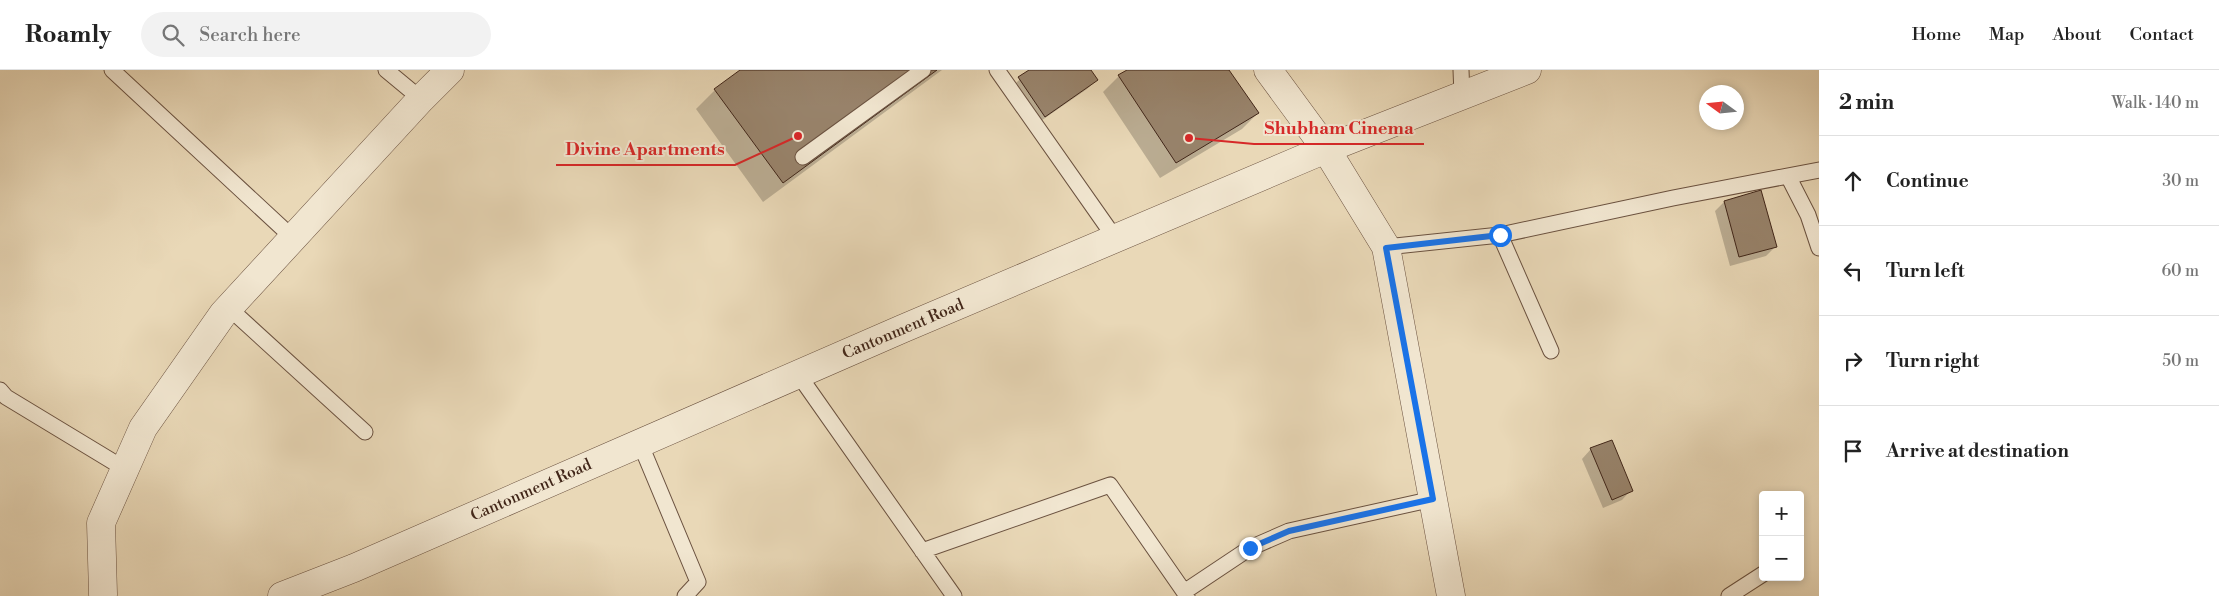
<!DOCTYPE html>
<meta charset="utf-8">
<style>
:root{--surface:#fff;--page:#f2f2f2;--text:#222;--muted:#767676;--line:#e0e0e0}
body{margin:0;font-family:"Libre Bodoni",serif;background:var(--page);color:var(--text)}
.controls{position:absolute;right:15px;bottom:15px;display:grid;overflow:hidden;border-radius:5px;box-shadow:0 2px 8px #0003}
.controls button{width:45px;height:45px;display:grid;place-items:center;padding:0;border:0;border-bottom:1px solid var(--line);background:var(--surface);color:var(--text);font:25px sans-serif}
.compass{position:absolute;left:1699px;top:15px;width:45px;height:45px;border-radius:50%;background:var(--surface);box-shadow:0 2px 8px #0003;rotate:285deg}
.stop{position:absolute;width:15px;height:15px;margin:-11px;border:4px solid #1a73e8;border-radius:50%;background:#fff}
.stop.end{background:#1a73e8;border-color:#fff;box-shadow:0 1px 5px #0008}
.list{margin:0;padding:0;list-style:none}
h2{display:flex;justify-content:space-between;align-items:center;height:65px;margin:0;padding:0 20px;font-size:21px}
h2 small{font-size:16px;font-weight:400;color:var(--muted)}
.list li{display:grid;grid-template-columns:32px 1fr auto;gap:15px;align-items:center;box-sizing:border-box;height:90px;padding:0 20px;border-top:1px solid var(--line)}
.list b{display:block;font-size:19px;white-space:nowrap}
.list em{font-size:16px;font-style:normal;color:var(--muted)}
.icon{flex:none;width:28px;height:28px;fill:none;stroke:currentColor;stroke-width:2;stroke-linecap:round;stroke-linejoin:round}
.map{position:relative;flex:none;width:1819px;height:526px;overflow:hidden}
header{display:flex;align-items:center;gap:30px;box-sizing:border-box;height:70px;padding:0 25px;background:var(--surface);border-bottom:1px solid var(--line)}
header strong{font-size:24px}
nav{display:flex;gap:28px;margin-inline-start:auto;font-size:18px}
.search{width:350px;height:45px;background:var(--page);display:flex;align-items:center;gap:12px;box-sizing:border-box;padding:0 18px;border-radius:28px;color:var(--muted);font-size:19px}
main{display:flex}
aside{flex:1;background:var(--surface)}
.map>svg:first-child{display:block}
</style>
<header>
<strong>Roamly</strong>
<div class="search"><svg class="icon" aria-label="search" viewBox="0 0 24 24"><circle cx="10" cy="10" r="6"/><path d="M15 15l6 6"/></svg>Search here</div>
<nav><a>Home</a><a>Map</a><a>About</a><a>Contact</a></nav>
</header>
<main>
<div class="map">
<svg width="1819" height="526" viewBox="0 0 1819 526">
<rect width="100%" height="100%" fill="#e9d8b7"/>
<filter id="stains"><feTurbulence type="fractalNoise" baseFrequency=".004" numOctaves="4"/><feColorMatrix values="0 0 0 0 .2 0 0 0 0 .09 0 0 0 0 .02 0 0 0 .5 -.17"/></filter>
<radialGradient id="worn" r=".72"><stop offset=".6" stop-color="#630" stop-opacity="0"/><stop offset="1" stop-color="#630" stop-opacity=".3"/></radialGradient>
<path fill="#0003" d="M742 0H942L763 132 696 39 715 20Z
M1031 0H1090L1097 10 1087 19 1035 55 1010 18Z
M1130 0H1228L1258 43 1242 59 1160 108 1103 22 1119 6Z
M1724 132 1775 177 1766 186 1730 196 1715 141Z
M1591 379 1631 420 1622 430 1603 438 1582 389Z"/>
<path fill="#98836b" stroke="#412619" d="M740 0H937L783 113 714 19Z
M1029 0H1091L1098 10 1045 47 1018 7Z
M1127 0H1229L1259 43 1176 93 1118 5Z
M1761 120 1777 177 1739 187 1724 131Z
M1612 370 1633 421 1612 430 1590 378Z"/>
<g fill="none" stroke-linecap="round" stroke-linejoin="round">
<g stroke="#6b5240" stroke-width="17">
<path id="service" d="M112 0 293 168
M386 0 421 29
M997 0 1115 168
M1461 0 1462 25
M803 87 923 0
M1788 106 1808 145 1819 178
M1500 165 1551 281
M1386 177 1500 165 1673 128 1819 100
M229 238 365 362
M798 304 954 526
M0 320 6 327 125 399
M640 373 698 512 685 526
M922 481 1110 415 1187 526
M1184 522 1250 478 1289 461 1433 429
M1729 526 1763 504"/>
</g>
<g stroke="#6b5240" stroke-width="29">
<path id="minor" d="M1268 0 1326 79 1386 177 1451 526"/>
</g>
<g stroke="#6b5240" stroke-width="29">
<path id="tertiary" d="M103 524 101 453 143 358 223 244 421 29 450 0
M282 526 354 498 902 259 1326 79 1527 0"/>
</g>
<use href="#service" stroke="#f1e6d0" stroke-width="15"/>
<use href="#minor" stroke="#f1e6d0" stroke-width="28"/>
<use href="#tertiary" stroke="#f1e6d0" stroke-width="28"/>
</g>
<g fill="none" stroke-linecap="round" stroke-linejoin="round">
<path stroke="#1a73e8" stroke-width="6" d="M1250 478 1289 461 1433 429 1386 178 1500 165"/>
</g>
<g text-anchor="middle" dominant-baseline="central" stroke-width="4" stroke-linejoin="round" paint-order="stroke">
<g font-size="16" fill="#412619" stroke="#f1e6d0">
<text transform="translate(903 259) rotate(-23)">Cantonment Road</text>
<text transform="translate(531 420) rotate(-24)">Cantonment Road</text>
</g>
</g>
<path fill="none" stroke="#d62828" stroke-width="2" d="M1189 68L1254 74H1424M798 66L735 95H556"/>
<g fill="#d62828" stroke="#f1e6d0" stroke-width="2">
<circle cx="1189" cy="68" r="5"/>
<circle cx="798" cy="66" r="5"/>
</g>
<g font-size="18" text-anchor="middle" font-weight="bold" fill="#d62828" stroke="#f1e6d0" stroke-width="4" stroke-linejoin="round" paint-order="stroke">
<text x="1339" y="64">Shubham Cinema</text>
<text x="645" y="85">Divine Apartments</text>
</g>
<rect width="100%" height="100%" filter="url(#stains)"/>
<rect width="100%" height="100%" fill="url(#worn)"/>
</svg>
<div class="controls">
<button>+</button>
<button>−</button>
</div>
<svg class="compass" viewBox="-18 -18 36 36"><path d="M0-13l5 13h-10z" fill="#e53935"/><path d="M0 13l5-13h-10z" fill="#767676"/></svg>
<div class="stop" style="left:1500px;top:165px"></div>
<div class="stop end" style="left:1250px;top:478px"></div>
</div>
<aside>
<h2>2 min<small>Walk · 140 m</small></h2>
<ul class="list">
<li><svg class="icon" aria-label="ahead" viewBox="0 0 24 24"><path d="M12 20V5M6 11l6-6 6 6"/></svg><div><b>Continue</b></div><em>30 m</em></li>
<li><svg class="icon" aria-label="left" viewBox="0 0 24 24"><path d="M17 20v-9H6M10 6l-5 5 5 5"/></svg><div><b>Turn left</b></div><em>60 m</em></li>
<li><svg class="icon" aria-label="right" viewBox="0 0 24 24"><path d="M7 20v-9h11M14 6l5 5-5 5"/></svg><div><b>Turn right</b></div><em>50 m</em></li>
<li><svg class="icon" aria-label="arrive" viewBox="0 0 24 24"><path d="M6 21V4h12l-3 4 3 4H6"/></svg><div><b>Arrive at destination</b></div></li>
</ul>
</aside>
</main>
